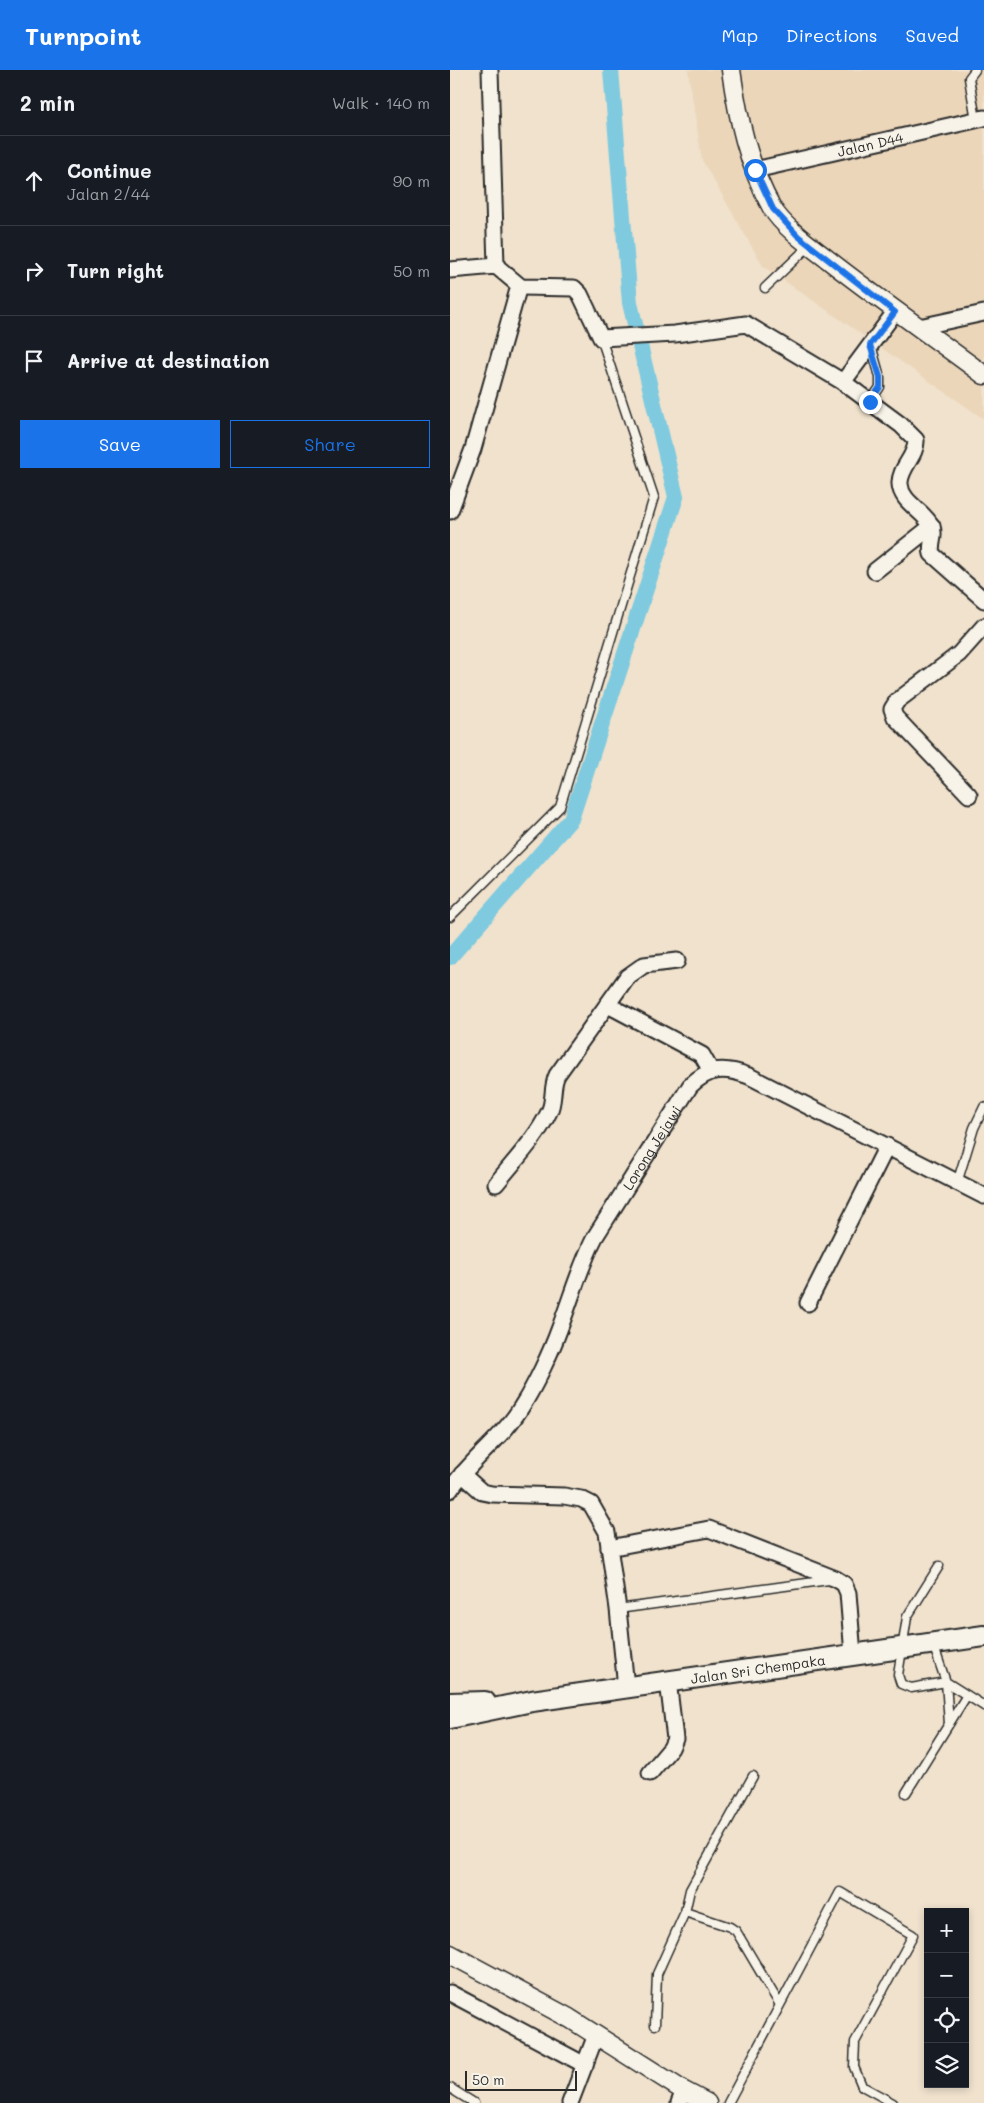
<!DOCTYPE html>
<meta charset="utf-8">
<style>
:root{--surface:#171b24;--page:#20242c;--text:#f1f3f6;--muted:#9ea1a6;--line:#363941;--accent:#1a73e8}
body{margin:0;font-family:Mali,sans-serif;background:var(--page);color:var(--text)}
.controls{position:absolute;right:15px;bottom:15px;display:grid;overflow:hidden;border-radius:0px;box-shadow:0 2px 8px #0003}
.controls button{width:45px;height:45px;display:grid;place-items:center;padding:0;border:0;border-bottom:1px solid var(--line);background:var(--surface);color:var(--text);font:25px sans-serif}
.scale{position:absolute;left:15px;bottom:12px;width:112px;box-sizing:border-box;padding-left:5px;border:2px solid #2b2b2b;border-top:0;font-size:14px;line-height:18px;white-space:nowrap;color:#2b2b2b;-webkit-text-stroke:4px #f7f3e8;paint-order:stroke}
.stop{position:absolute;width:15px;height:15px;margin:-11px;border:4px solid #1a73e8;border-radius:50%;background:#fff}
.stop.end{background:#1a73e8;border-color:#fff;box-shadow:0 1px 5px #0008}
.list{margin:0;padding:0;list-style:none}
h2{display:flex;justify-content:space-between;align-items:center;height:65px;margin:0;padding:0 20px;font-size:21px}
h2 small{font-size:16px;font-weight:400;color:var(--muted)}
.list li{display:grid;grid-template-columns:32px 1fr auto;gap:15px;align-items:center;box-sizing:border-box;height:90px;padding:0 20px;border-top:1px solid var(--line)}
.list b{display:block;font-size:19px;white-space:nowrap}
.list p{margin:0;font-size:16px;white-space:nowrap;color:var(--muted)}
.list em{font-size:16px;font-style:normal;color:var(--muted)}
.actions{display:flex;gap:10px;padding:15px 20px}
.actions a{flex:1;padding:11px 0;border:1px solid var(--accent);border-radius:0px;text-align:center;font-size:18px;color:var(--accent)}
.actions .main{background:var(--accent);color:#fff}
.icon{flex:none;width:28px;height:28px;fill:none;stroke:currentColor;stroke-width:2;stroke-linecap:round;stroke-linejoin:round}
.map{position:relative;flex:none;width:534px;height:2033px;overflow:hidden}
header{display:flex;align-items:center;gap:30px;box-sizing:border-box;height:70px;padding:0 25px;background:var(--accent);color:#fff}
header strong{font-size:24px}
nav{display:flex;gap:28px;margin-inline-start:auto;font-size:18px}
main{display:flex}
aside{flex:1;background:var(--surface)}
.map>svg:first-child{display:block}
</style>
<header>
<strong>Turnpoint</strong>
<nav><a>Map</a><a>Directions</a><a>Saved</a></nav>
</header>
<main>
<aside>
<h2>2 min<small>Walk · 140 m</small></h2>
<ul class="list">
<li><svg class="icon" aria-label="ahead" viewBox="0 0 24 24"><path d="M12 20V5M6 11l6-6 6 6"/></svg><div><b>Continue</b><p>Jalan 2/44</p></div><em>90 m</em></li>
<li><svg class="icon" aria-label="right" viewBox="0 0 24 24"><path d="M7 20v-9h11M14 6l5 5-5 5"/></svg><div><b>Turn right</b></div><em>50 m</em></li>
<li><svg class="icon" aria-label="arrive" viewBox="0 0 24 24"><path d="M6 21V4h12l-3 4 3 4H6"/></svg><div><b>Arrive at destination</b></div></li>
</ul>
<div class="actions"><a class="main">Save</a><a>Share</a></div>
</aside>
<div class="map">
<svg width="534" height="2033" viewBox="0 0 534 2033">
<rect width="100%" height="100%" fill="#f0e2cd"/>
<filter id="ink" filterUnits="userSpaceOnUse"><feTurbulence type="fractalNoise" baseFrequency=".02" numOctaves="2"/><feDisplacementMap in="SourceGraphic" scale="10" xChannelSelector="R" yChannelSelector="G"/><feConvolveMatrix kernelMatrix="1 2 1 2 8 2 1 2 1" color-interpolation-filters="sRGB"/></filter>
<g filter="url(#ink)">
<path fill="#ebd6ba" d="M238 0H534V349L313 196 252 90Z"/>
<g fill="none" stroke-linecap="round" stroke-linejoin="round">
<path stroke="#7fcadf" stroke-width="16" d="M0 887 121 749 226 427 180 233 161 0"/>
<g stroke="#2b2b2b" stroke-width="11">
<path id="service" d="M525 0 519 8 526 50
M315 218 359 176
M420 332 430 317V307L421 275
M0 847 110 737 204 427 151 268
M507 1113 524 1058 534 1037
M489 1496 457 1547 448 1605 451 1614 461 1618 496 1612 499 1654
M168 1539 379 1510
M483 1574 496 1612 534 1636
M456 1723 517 1625
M235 1842 280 1857 286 1861 330 1935
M205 1955 207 1904 235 1842 240 1820 303 1706
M0 2018 24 2033
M278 2033 390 1822 463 1865 405 1972 404 1997 412 2016 443 2033"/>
</g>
<g stroke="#2b2b2b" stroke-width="19">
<g id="minor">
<path d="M40 0 46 196"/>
<path id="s1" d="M305 100 534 48"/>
<path d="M0 200 46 196 71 217 124 218 130 224 151 268 225 264 296 254 393 312 451 355 466 370C467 386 449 398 450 414 451 433 475 441 482 457 486 466 479 475 482 484L534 530"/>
<path d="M469 257 534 243"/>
<path d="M393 312 445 242"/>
<path d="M0 441 23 379 69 216"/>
<path d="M425 501 482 456"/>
<path d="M519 725 445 647 442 639 447 631 509 584 534 556"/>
<path d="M158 935 252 985 261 1001"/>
<path d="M46 1114C64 1091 86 1069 99 1042 105 1031 101 1017 107 1005L177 907 194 895 227 891"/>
<path d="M358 1233 437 1076"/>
<path d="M12 1404 32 1422 42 1424 114 1426 131 1429 141 1434 157 1462 168 1539 176 1617"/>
<path id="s2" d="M0 1420C21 1389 53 1368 72 1336 85 1316 101 1282 109 1260 121 1229 130 1196 145 1167L240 1016C259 997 275 997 299 1006L534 1126"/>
<path d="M159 1478 259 1459 386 1509 394 1514 398 1523 403 1585"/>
<path d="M200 1703 221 1678 225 1669 218 1611"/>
<path d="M0 1923 135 1995"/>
<path d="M120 2033 146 1965"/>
<path d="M229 2033 234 2021"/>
</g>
</g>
<g stroke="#2b2b2b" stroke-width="21">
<path id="tertiary" d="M281 0C288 48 298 95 322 138 333 157 363 178 381 192 431 231 483 267 534 305
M0 1884 119 1948 234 2021 257 2033"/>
</g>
<g stroke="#2b2b2b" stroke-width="24">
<g id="secondary">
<path d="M0 1633 35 1632"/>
<path id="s3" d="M0 1648 82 1631 534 1566"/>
</g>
</g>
<use href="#service" stroke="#f7f3e8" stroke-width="8"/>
<use href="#minor" stroke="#f7f3e8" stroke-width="15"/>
<use href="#tertiary" stroke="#f7f3e8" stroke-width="18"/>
<use href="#secondary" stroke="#f7f3e8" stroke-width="20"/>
</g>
</g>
<g fill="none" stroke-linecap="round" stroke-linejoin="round" filter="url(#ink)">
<path stroke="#1a73e8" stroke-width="6" d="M305 100 323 139 348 166 445 242 420 275 430 307V317L420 332"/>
</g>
<g text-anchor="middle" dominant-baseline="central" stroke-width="4" stroke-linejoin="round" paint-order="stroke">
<g font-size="14" fill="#2b2b2b" stroke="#f7f3e8">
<text stroke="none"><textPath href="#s1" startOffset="118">Jalan D44</textPath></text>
<text stroke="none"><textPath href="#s2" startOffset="401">Lorong Jejawi</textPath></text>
<text stroke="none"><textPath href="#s3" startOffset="312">Jalan Sri Chempaka</textPath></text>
</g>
</g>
</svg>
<div class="controls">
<button>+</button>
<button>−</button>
<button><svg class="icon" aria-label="locate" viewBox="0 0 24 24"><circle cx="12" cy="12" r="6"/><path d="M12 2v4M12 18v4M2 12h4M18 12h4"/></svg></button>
<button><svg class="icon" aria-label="layers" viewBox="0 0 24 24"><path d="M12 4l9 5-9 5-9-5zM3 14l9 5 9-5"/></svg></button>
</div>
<div class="scale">50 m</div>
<div class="stop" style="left:305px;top:100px"></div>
<div class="stop end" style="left:420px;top:332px"></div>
</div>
</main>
